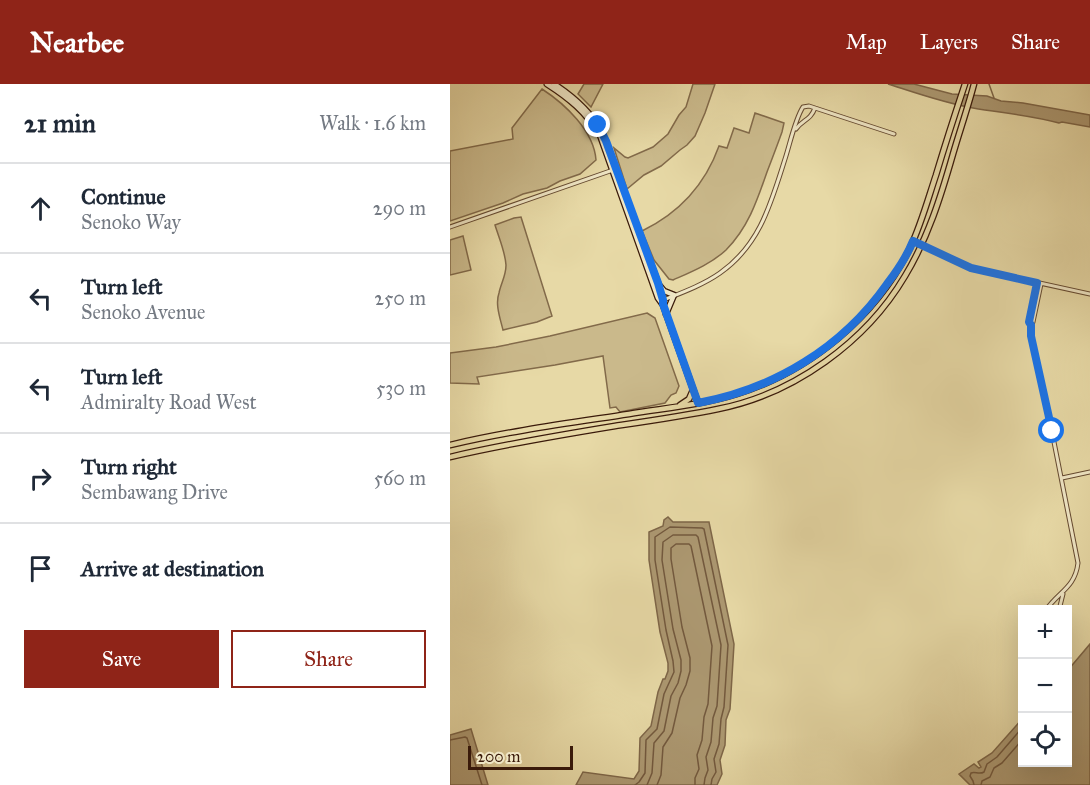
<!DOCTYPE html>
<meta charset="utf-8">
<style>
:root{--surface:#fff;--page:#f6f6f7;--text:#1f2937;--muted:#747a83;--line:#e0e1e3;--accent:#8f2418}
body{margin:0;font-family:"IM FELL Great Primer",serif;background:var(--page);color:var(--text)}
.controls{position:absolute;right:18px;bottom:18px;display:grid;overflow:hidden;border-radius:0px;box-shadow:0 6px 24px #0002}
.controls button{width:54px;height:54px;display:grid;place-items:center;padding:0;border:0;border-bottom:2px solid var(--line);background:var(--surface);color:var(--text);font:30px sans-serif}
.scale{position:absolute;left:18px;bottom:15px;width:105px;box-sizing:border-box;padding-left:6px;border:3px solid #3a1a0a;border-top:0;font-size:16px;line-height:21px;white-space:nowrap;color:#3a1a0a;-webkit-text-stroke:4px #efe6c5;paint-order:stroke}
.stop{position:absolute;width:18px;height:18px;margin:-14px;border:4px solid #1a73e8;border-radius:50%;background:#fff}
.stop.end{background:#1a73e8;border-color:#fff;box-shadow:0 2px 6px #0008}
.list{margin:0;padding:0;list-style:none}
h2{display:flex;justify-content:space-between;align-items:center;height:78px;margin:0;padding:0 24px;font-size:26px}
h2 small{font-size:20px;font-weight:400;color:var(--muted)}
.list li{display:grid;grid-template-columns:39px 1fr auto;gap:18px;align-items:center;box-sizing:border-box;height:90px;padding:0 24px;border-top:2px solid var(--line)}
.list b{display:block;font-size:22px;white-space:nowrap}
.list p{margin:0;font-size:20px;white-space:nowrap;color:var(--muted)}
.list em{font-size:20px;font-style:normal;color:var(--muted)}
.actions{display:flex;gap:12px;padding:18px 24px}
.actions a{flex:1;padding:14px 0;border:2px solid var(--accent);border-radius:0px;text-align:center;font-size:21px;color:var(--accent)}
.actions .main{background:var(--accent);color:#fff}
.icon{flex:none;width:33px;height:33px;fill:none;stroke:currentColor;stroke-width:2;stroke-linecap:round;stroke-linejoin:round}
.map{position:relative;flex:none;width:640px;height:701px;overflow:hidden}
header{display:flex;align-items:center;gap:36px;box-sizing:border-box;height:84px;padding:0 30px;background:var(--accent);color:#fff}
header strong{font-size:28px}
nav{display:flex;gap:33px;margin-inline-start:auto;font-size:21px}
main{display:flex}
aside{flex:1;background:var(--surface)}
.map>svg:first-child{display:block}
</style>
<header>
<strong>Nearbee</strong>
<nav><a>Map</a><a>Layers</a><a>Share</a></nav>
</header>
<main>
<aside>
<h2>21 min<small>Walk · 1.6 km</small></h2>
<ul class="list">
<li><svg class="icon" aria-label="ahead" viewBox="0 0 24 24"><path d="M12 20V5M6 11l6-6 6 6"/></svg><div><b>Continue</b><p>Senoko Way</p></div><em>290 m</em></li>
<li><svg class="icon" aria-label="left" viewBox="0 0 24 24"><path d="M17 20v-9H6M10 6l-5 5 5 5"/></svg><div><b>Turn left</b><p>Senoko Avenue</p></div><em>250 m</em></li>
<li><svg class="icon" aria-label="left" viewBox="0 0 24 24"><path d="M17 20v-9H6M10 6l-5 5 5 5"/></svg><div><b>Turn left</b><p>Admiralty Road West</p></div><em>530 m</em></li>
<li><svg class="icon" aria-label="right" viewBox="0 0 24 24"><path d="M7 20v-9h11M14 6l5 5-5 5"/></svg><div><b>Turn right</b><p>Sembawang Drive</p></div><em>560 m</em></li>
<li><svg class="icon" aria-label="arrive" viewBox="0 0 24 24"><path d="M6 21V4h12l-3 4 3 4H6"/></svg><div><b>Arrive at destination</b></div></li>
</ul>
<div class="actions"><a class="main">Save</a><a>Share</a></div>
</aside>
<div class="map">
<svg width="640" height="701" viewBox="0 0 640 701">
<rect width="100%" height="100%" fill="#e7d9a6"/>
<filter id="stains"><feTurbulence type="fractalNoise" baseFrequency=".00333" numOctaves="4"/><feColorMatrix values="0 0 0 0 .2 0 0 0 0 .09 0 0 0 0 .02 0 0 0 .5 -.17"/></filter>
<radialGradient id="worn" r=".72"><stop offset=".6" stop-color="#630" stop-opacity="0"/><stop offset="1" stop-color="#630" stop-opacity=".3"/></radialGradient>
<path fill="#cab98b" stroke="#826a4a" stroke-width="1.5" d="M134 0H153L141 23 128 10Z
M243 0H265L255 29 245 52 237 61 230 66 211 82 194 91 177 105 164 64 175 73 178 74 203 63 218 50 229 31 236 23Z
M92 5C115 20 144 47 146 76L130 90 110 97 97 104 73 110 53 119 0 137V67L63 55 62 44Z
M305 29 334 39 332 48C327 62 322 75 317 88 307 117 298 144 276 166 261 180 241 188 223 196L219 195 204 176 192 147C229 129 255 101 269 62L277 64 284 44 299 49Z
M71 133 102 232 87 238 53 246C50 234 45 220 49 209 51 199 56 192 56 181 55 167 49 154 45 141L64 134Z
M13 152 21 186 0 191V156Z
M197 229 205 234 229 302 226 309 221 311 215 319 170 328 166 323 160 324 153 272 105 281 27 293 29 300 0 299V269L46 263 100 252Z"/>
<path fill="#ac9871" stroke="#7e6648" stroke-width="1.5" d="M438 0H464L502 10 537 12 551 17 573 19 640 31V43L612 38 609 39C581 31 552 29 523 24 494 19 466 9 438 0Z
M218 433 223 438H259L284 560 280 625 276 636 275 661 270 676 272 690 267 701H126L133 688 184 695 189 687 190 654 201 642 208 608 213 595H215L218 587V579L210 548 199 476V448L213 442 214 436Z
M640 560V701H520L509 690 524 680 529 684 531 683 528 678 542 669 572 635V678H618V586Z
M21 645 38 701H0V651Z"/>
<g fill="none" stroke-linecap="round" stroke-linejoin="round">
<path stroke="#73593e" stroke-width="1.5" d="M0 656 15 653 17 654 32 701
M185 701 189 698 195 689 196 656 207 645 214 610 224 588 223 577 216 546 205 476V453L220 443 252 444 254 445 278 561 274 623 271 635 269 660 264 675 266 688 262 695 261 701
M197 701 202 689 204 659 214 647 221 612 228 599 231 587V576L223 545 212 476 213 458 223 451H246L248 453 271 561 267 622 263 634 261 658 256 673 258 686 255 694 254 701
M207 701 211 691 213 663 222 649 230 614 236 601 240 587V574L232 543 221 475V464L226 460H239L241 462 262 562 258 620 254 633 252 656 247 671 249 685 245 694V701
M524 701 523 697 520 692 521 689C525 687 529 691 534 688L537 680 547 673 572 644
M531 701 532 697 540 693 544 684 552 679 572 656"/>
<path stroke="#7e6648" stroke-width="1.5" d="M539 0 544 14"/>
<g stroke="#654a31" stroke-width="5">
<path id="minor" d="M346 45C353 35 360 37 365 24
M0 143 163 86
M463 157 521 184 640 210
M587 199 579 238 581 241V252L603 353 628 479C625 504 608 508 596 526
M211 217C231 209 253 201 270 189 310 161 321 119 335 75 340 60 345 35 353 23L359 22 444 50
M581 241 583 238 591 200
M612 394 640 388
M609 526 613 510"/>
</g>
<g stroke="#3a1a0a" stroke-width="7">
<path id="secondary" d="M97 0C119 14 136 28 150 51L208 214 213 221
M104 0C124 13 140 27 152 48L208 199 213 216V221L248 319
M209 201 214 207 224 211 216 230"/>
</g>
<g stroke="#3a1a0a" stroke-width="7">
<path id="primary" d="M230 321 239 315 243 306
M0 361C59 347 120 339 179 330 215 324 252 321 287 310 360 287 426 233 460 164 471 141 478 115 486 91 495 61 505 30 515 0
M0 373C55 360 110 351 165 342 199 337 234 332 268 325 344 310 416 258 455 192 478 154 491 112 503 70 510 46 518 23 524 0"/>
</g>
<use href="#minor" stroke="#efe6c5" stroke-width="3"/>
<use href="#secondary" stroke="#efe6c5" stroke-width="4.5"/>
<use href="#primary" stroke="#e7d9a6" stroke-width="4.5"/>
</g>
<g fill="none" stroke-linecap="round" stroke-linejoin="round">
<path stroke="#1a73e8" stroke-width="8" d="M148 41 156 57 208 199 213 216V220L248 319C324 305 392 264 437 200 447 187 457 172 463 157L521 184 587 199 579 238 581 241V252L602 347"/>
</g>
<rect width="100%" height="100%" filter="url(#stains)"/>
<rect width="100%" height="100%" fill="url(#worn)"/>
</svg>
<div class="controls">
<button>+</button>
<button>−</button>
<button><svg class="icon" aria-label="locate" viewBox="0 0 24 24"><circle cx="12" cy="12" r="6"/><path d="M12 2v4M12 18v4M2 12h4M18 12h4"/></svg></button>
</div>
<div class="scale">200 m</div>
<div class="stop" style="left:602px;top:347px"></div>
<div class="stop end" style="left:148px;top:41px"></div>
</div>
</main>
